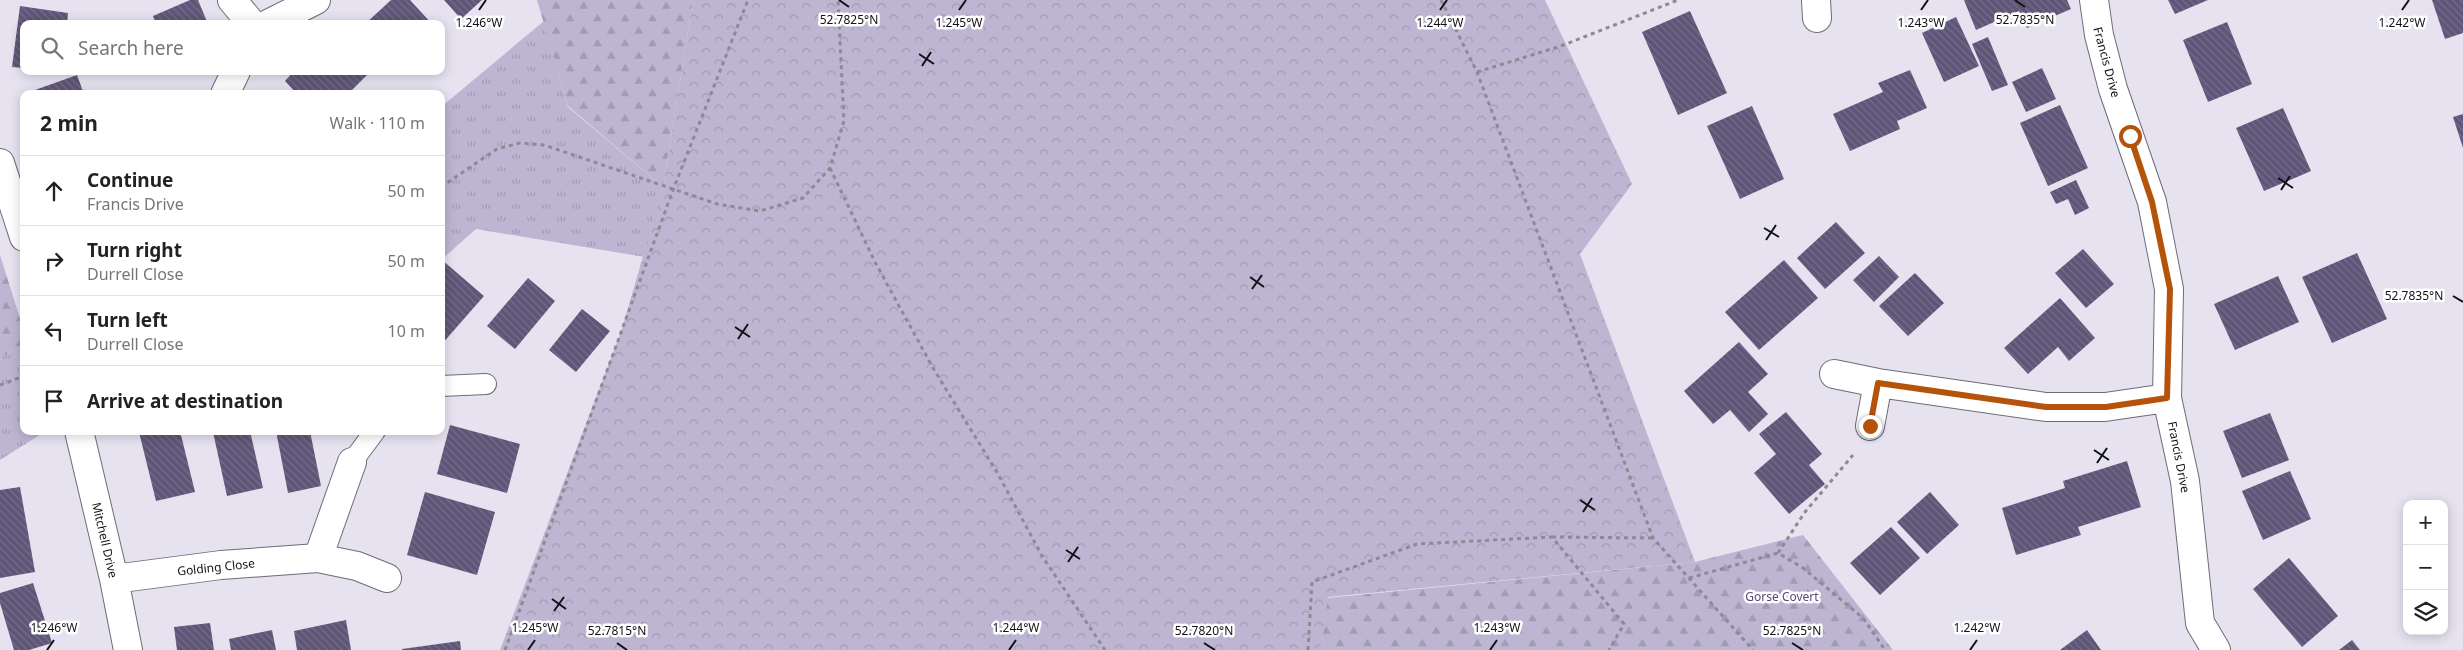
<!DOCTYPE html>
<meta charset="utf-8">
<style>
:root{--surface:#fff;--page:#f6f6f6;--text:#222;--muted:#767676;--line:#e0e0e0}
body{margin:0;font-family:"Noto Sans",sans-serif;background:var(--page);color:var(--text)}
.controls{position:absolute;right:15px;bottom:15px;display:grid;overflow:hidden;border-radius:10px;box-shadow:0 2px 12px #0003}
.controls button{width:45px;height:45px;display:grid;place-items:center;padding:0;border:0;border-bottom:1px solid var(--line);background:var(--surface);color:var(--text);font:25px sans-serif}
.stop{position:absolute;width:15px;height:15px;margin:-11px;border:4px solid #b45309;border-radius:50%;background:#fff}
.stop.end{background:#b45309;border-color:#fff;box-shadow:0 1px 5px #0008}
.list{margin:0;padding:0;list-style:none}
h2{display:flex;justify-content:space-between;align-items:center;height:65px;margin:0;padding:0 20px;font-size:21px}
h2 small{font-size:16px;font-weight:400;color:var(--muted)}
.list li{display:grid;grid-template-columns:32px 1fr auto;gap:15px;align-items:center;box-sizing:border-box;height:70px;padding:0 20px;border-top:1px solid var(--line)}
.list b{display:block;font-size:19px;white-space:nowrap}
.list p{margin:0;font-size:16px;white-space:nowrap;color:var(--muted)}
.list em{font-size:16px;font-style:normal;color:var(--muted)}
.icon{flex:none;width:28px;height:28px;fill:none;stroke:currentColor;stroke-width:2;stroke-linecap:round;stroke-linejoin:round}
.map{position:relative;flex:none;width:2463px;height:650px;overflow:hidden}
.search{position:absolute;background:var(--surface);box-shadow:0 2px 12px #0003;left:20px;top:20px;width:425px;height:55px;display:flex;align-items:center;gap:12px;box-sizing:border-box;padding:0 18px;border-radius:10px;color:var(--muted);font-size:19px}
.panel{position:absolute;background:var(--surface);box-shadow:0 2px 12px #0003;left:20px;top:90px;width:425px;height:345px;border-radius:10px}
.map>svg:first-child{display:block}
</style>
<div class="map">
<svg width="2463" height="650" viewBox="0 0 2463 650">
<defs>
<pattern id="grass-tufts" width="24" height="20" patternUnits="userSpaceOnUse" patternTransform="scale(1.25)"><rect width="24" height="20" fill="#beb5d3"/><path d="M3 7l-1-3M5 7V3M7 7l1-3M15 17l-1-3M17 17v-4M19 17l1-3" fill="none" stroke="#a29bb4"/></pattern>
<pattern id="forest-firs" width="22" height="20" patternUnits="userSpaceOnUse" patternTransform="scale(1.25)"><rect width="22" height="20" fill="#beb5d3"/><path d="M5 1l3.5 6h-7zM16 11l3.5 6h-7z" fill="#a29bb4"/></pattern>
<pattern id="park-crowns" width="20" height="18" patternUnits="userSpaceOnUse" patternTransform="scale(1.25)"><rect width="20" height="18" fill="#beb5d3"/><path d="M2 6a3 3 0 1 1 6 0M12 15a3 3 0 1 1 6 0" fill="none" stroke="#a29bb4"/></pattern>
<pattern id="building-back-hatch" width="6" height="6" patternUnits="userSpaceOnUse" patternTransform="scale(1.25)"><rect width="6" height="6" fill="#5f5578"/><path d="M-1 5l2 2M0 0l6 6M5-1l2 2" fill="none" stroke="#756e88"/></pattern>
</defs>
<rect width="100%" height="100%" fill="#e6e2f0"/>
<path fill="url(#grass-tufts)" d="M544 21 568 107 663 187 645 257 476 229 441 260V107Z
M24 344V431H46L0 460V358Z"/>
<path fill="url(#forest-firs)" d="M537 0H693L663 187 568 106Z
M0 255 24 331V344L0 358Z
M1803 535 1893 650H1321L1327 598 1695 562Z"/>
<path fill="url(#park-crowns)" d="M693 0H1545L1632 184 1580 254 1695 562 1328 597 1321 650H500L622 329 663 187Z"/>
<path fill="url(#building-back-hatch)" d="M190 0H198L208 24H156L153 16Z
M391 0H410L432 24H365Z
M444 0H482L461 19Z
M1964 0H2067L2071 9 2027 28 2019 11 1976 30Z
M2168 0H2208L2175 14Z
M2432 0H2463V33L2445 39Z
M20 6 68 13 67 24H24V68L12 67Z
M1690 11 1727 93 1678 115 1642 32Z
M1956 17 1979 66 1944 82 1922 33Z
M2227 22 2252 84 2208 102 2183 40Z
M1988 37 2008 85 1992 91 1972 44Z
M2042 68 2056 99 2026 112 2012 82Z
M1910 70 1927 108 1897 121 1900 129 1850 151 1833 114 1883 92 1878 83Z
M294 71H363L367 75 348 94H297L285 81Z
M77 75 84 94H36L35 90Z
M2060 105 2088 168 2048 186 2020 123Z
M1752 106 1784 179 1740 199 1707 126Z
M2283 108 2311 171 2264 191 2236 128Z
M2463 114V148L2453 117Z
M2076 180 2089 208 2075 215 2068 199 2056 204 2050 192Z
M1836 222 1865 253 1825 289 1797 258Z
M2083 249 2114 284 2086 308 2055 273Z
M2357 253 2387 319 2332 343 2302 277Z
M1879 256 1899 277 1874 302 1853 280Z
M442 260 484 296 441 345V262Z
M1784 260 1818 298 1759 350 1725 312Z
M1915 273 1944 303 1908 336 1879 306Z
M2278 276 2299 322 2235 350 2214 304Z
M528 278 555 301 515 349 487 326Z
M2060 298 2095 338 2069 361 2058 347 2028 374 2004 348Z
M582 309 610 331 576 372 549 350Z
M1739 342 1768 374 1748 392 1768 414 1749 432 1730 410 1713 424 1684 391Z
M1786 412 1822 454 1809 465 1825 484 1789 514 1754 473 1776 454 1759 434Z
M2270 413 2289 460 2242 478 2223 431Z
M450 425 520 444 507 493 437 474Z
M180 431 195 492 156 501 139 432Z
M250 431 263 488 227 496 213 432Z
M276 431H310L321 486 288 493Z
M2127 461 2141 507 2078 527 2081 535 2016 555 2002 508 2065 488 2063 481Z
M2290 471 2311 519 2263 540 2242 491Z
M20 487 35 572 0 578V490Z
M425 492 495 512 477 575 407 555Z
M1930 492 1959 525 1927 554 1897 522Z
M1891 527 1920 558 1880 595 1850 563Z
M2289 558 2338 616 2302 647 2253 589Z
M33 583 52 643 29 650H14L0 603V593Z
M346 620 351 650H297L294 631Z
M210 623 214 650H177L174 627Z
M272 630 276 650H231L229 639Z
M2087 630 2101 650H2060Z
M2352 640 2360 650H2339Z
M460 641 461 650H402V649Z"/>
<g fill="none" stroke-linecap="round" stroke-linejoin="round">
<g stroke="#6e6b77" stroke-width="22">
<path id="service" d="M441 386 486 384
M352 462 375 431"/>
</g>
<g stroke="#6e6b77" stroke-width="30">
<path id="minor" d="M232 0 252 24
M1816 0 1817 18
M2094 0 2099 35 2113 89 2152 202 2169 289 2167 398 2185 481 2200 623 2216 650
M268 24 316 0
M225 94 236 71
M0 163 24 237
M1834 374 1878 383 2046 407H2105L2167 398
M1870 426 1878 383
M79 431 114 579 128 650
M318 558 352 462
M114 579 221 565 318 558 357 566 387 578"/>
</g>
<path stroke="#8d8a94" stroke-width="3" stroke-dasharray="4 4" stroke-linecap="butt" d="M1441 0 1477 72 1653 538 1753 650
M1477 72 1561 46 1678 0
M830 168 875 262 933 368 998 474 1042 556 1105 650
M441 187 497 149 520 143 544 145 717 204 760 211 803 198 830 168 844 121 838 0
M0 385 24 376
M1552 537 1653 538
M1778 553 1805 512 1853 455
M1689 578 1778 553 1803 568 1863 618 1885 650
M505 650 673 190 748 0
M1308 650 1312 582 1417 544 1552 537 1624 624 1609 650"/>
<use href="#service" stroke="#fff" stroke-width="20"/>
<use href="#minor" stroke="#fff" stroke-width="28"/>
</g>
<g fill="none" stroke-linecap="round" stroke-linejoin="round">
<path stroke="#b45309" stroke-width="6" d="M1870 426 1878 383 2046 407H2106L2167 398 2170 289 2152 202 2130 136"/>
</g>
<path fill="none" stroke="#111014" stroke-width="2" d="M839 0 849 7M2015 0 2025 7M479 10 486 0M959 10 966 0M1440 10 1447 0M1921 10 1928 0M2402 10 2409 0M919 54 934 64M922 66 931 52M2278 178 2293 188M2281 190 2290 176M1764 228 1779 237M1766 240 1776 225M1250 277 1264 287M1252 289 1262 275M2453 296 2463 302M735 327 750 337M738 339 748 324M2094 450 2109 460M2097 463 2107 448M1580 500 1595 510M1583 512 1592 498M1066 550 1080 559M1068 562 1078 547M552 599 566 609M554 611 564 597M617 643 627 650M1204 643 1215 650M1792 643 1803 650M47 650 54 640M528 650 535 640M1009 650 1016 640M1490 650 1497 640M1970 650 1977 640"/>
<g text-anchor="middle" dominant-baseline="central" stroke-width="5" stroke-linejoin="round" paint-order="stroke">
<g font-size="12" fill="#111014" stroke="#fff">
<text transform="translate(2107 62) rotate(75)">Francis Drive</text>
<text transform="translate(2179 457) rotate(79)">Francis Drive</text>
<text transform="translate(105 540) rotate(77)">Mitchell Drive</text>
<text transform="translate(216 567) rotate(-6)">Golding Close</text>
</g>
<g font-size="12" fill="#5a487d" stroke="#fff">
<text x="1782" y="596">Gorse Covert</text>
</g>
</g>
<g font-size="12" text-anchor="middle" fill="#111014" stroke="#fff" stroke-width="5" stroke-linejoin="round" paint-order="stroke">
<text x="2025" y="24">52.7835°N</text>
<text x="849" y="24">52.7825°N</text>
<text x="479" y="27">1.246°W</text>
<text x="2402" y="27">1.242°W</text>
<text x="959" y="27">1.245°W</text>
<text x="1440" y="27">1.244°W</text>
<text x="1921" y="27">1.243°W</text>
<text x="2414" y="300">52.7835°N</text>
<text x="54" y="632">1.246°W</text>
<text x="535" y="632">1.245°W</text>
<text x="1016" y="632">1.244°W</text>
<text x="1497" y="632">1.243°W</text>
<text x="1977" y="632">1.242°W</text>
<text x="617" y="635">52.7815°N</text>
<text x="1204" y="635">52.7820°N</text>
<text x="1792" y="635">52.7825°N</text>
</g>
</svg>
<div class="controls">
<button>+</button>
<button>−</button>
<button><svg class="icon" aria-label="layers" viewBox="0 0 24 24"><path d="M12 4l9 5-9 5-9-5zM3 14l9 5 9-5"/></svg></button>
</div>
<div class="stop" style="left:2130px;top:136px"></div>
<div class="stop end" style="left:1870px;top:426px"></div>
<div class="search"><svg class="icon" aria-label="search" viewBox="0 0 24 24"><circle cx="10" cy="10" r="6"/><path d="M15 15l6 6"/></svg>Search here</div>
<section class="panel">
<h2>2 min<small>Walk · 110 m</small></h2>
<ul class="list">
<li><svg class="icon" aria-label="ahead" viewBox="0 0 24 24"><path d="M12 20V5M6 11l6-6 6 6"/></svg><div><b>Continue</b><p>Francis Drive</p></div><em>50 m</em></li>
<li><svg class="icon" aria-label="right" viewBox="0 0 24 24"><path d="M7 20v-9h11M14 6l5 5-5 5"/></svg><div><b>Turn right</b><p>Durrell Close</p></div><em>50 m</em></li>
<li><svg class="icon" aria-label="left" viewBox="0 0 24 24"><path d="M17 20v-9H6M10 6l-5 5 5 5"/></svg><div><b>Turn left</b><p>Durrell Close</p></div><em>10 m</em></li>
<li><svg class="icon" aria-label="arrive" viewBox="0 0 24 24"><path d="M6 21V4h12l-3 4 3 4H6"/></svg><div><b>Arrive at destination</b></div></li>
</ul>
</section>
</div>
